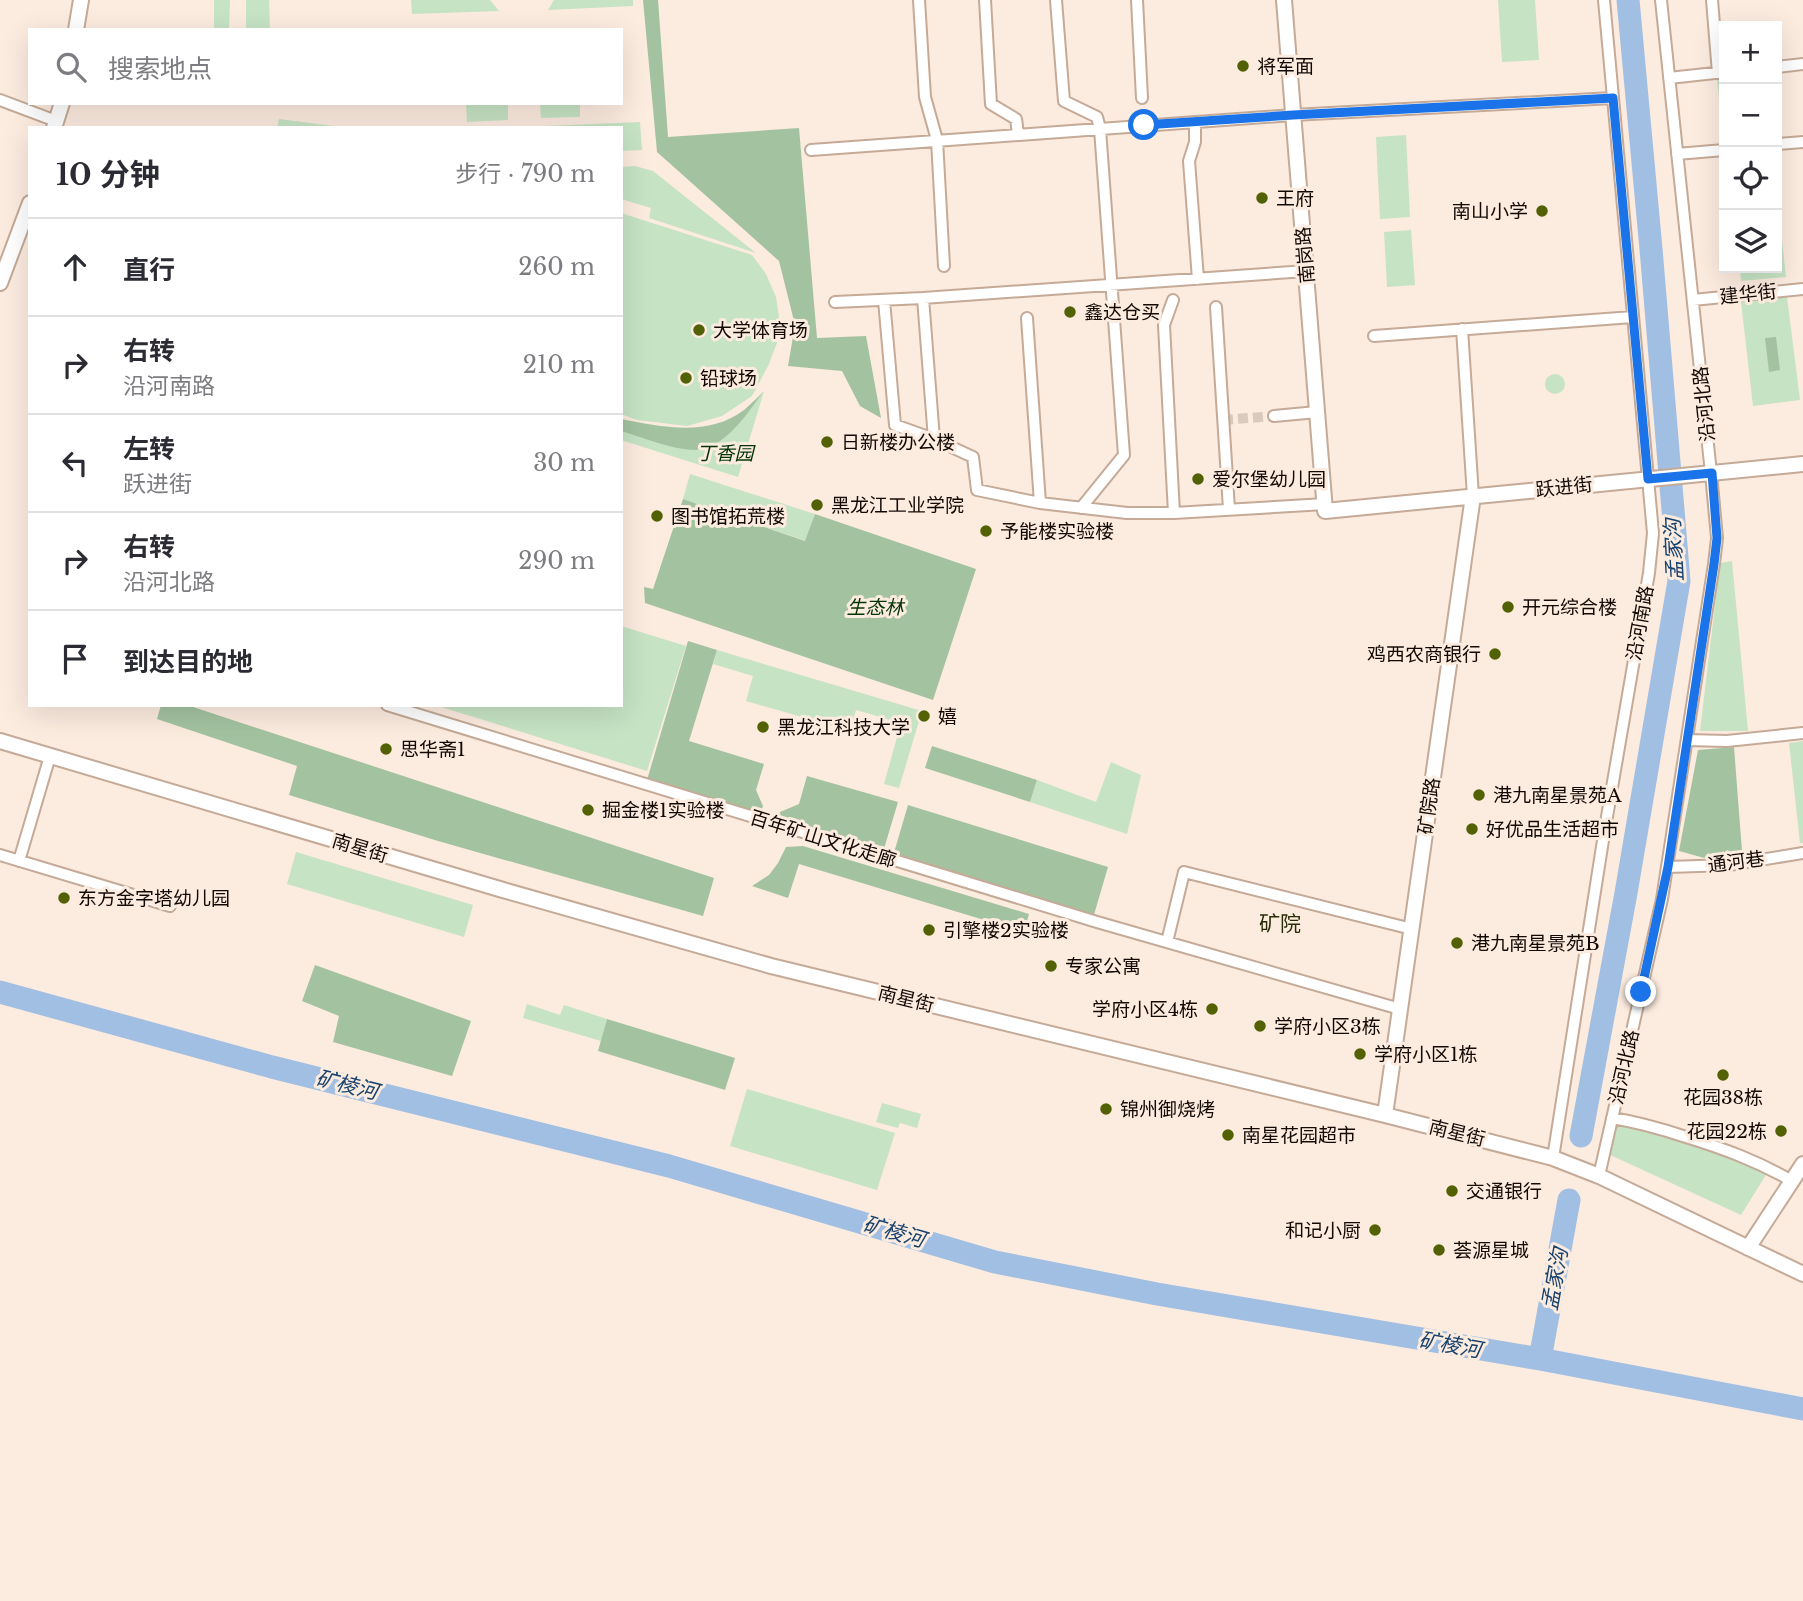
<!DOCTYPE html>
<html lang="zh">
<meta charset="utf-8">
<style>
:root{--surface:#fff;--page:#f2f2f3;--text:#2b2b33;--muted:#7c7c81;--line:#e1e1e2}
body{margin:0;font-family:"Libre Baskerville","Noto Sans SC",serif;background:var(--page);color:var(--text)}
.controls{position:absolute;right:21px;top:21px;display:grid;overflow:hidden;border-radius:0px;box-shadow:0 7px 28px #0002}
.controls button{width:63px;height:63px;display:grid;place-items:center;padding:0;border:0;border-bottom:2px solid var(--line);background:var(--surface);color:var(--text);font:35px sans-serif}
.stop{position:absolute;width:21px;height:21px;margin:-16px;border:5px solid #1a73e8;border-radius:50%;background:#fff}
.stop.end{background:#1a73e8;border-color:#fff;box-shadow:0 2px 7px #0008}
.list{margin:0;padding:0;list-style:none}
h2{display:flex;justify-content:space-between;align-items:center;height:91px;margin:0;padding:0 28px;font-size:30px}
h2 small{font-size:23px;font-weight:400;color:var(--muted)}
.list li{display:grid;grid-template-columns:46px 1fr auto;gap:21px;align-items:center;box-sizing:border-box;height:98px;padding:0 28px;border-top:2px solid var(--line)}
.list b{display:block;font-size:26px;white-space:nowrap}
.list p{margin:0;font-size:23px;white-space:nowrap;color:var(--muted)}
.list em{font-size:23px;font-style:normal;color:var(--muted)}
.icon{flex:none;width:38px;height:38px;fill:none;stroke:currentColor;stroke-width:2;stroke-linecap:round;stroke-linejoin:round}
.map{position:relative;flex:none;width:1803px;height:1601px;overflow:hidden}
.search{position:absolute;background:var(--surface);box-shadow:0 7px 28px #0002;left:28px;top:28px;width:595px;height:77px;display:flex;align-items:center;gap:18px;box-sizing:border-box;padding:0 24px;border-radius:0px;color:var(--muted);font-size:26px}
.panel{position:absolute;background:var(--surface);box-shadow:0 7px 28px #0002;left:28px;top:126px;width:595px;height:581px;border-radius:0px}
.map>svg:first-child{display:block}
</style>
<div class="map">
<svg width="1803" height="1601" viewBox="0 0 1803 1601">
<rect width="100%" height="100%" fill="#fcebdf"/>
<path fill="#c6e3c4" d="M214 0H230L229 30H214Z
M246 0H269L270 30H246Z
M411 0H490L499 11 412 14Z
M554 0H633V6L548 10Z
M1498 0H1535L1539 60 1502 62Z
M1724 79V138L1717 80Z
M466 103H508V120L467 122Z
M540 103H580V117L541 118Z
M279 119 349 128H277Z
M640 122 642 150 621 151V128H546L545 126Z
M1406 135 1410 217 1380 219 1376 137Z
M635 166 653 171 756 253 649 218 651 208 621 199V167Z
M1777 194 1786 277 1741 281 1740 268H1777Z
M621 213 752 255 766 274 776 297 779 317 777 343 768 366 752 396 722 416 687 426 637 420 621 414Z
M1411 230 1415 285 1387 287 1384 232Z
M1787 297 1800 400 1753 406 1741 302Z
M1545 384a10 10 0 1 1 20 0a10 10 0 1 1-20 0Z
M764 391 738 477 621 440V420L643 428 733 430 741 421Z
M690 474 815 514 806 541 683 499Z
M1732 561 1748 731H1700L1720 563Z
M621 626 686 646 647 771 435 705H621Z
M717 650 922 711 899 788 884 784 901 723 856 710 850 731 746 701 753 676 713 664Z
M1803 741V843H1800L1789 743Z
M1111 762 1141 775 1127 834 1030 802 1037 780 1096 802Z
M296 852 473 905 464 937 287 884Z
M527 1004 560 1015 564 1005 607 1019 601 1041 523 1018Z
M747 1089 895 1133 877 1190 730 1146Z
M882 1103 921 1114 917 1128 900 1123 898 1128 876 1122Z
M1615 1121 1726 1152 1769 1170 1741 1215 1608 1154Z"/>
<path fill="#a3c3a0" d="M643 0H658L668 137 799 128 817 338 866 336 881 418 860 406 842 371 788 366 795 325 779 261 657 152Z
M1776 337 1780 370 1769 372 1765 338Z
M764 391C748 412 732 439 706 448 687 456 642 437 621 431V419C661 427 709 437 744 410 751 404 758 397 764 391Z
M683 499 805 541 815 514 976 569 933 700 645 603 644 587 653 589Z
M688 641 717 650 689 741 764 764 756 790 763 806 760 814 647 780Z
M161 705H187L714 878 703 916 438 841 289 795 297 766 157 719Z
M932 746 1037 780 1030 802 925 768Z
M1734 747 1742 851 1708 859 1679 851 1698 750Z
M807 776 898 802 883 852 778 821 780 812 799 804Z
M908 805 1108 867 1093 918 893 856Z
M803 846 1029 914 1024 932 799 864 788 898 752 886 769 875 778 863 786 847Z
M315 965 471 1021 452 1076 333 1042 339 1016 302 1001Z
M607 1019 735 1058 725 1090 598 1051Z"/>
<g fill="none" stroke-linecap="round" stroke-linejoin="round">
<path stroke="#a1bfe2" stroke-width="23" d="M0 992 272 1067 669 1166 995 1262 1157 1294 1540 1359 1803 1409
M1581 1136 1626 893 1679 581 1651 249 1628 0
M1540 1359 1569 1200"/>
<path stroke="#d9c9be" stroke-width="10" stroke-dasharray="10 5" stroke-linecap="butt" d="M1223 420 1274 416"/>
<g stroke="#c4aa97" stroke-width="14">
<path id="minor" d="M919 0 925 97 937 140 944 266
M985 0 991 104 1016 119 1018 134
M1056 0 1064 101 1097 117 1100 129 1124 455 1081 508
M1137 0 1142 98
M1712 0 1718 73
M1777 67 1803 64
M1669 78 1724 72
M0 100 56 121
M1195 122V142L1189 161 1198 279
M1777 144 1803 142
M811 150 1293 115 1613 98
M1677 154 1724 150
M923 298 934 439 973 457 977 490 1040 503 1127 513H1174L1325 504
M884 300 895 425 934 439
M1173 300 1164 325 1174 513
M1693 300 1803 289
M835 302 923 298 1306 271
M1216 307 1229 509
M1027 318 1040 503
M1462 329 1473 496
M1374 336 1633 317
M1274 416 1317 412
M387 705 1097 922 1400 1009
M1687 740 1727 741 1803 733
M0 855 170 906
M19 861 50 756
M1668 867 1729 865 1803 853
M1167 942 1184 872 1412 929
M1612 1118C1637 1122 1662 1129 1686 1137 1725 1149 1757 1161 1792 1181
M1553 1158 1604 834 1649 573 1653 533 1604 0
M1599 1176 1662 899 1714 564 1717 538 1711 473 1661 0"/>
</g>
<g stroke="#c4aa97" stroke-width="18">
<path id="tertiary" d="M1284 0 1325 511 1803 464
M76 30 81 0
M54 128 62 103
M0 283 30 203
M0 741 503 890 771 966 1385 1115 1553 1158 1599 1176 1803 1274
M1385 1115 1473 496
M1748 1248 1803 1164"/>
</g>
<use href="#minor" stroke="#fff" stroke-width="10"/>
<use href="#tertiary" stroke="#fff" stroke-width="14"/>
</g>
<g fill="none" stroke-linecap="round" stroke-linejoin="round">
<path stroke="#1a73e8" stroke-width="9" d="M1144 125 1293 115 1613 98 1648 479 1712 473 1717 538 1714 564 1668 867 1641 992"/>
</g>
<g fill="#526103" stroke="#fcebdf" stroke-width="2.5">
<circle cx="1243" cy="66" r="7"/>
<circle cx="1262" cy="198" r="7"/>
<circle cx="1542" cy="211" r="7"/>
<circle cx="1070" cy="312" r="7"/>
<circle cx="699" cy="330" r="7"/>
<circle cx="686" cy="378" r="7"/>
<circle cx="827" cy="442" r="7"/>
<circle cx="1198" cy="479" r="7"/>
<circle cx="817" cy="505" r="7"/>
<circle cx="657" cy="516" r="7"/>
<circle cx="986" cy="531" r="7"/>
<circle cx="1508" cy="607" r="7"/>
<circle cx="1495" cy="654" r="7"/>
<circle cx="924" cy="716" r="7"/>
<circle cx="763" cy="727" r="7"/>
<circle cx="386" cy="749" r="7"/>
<circle cx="1479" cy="795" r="7"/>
<circle cx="588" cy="810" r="7"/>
<circle cx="1472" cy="829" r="7"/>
<circle cx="64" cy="898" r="7"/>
<circle cx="929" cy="930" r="7"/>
<circle cx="1457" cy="943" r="7"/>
<circle cx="1051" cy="966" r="7"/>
<circle cx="1212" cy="1009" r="7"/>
<circle cx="1260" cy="1026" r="7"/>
<circle cx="1360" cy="1054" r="7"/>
<circle cx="1723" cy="1075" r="7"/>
<circle cx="1106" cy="1109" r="7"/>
<circle cx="1781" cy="1131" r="7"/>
<circle cx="1228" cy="1135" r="7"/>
<circle cx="1452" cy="1191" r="7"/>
<circle cx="1375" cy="1230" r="7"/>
<circle cx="1439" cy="1250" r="7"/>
</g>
<g text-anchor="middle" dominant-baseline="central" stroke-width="6" stroke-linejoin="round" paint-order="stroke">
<g font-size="19" fill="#120904" stroke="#fcebdf" text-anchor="start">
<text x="1257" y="66">将军面</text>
<text x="1276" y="198">王府</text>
<text x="1528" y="211" text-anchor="end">南山小学</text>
<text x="1084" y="312">鑫达仓买</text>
<text x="713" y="330">大学体育场</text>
<text x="700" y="378">铅球场</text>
<text x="841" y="442">日新楼办公楼</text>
<text x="1212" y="479">爱尔堡幼儿园</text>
<text x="831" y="505">黑龙江工业学院</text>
<text x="671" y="516">图书馆拓荒楼</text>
<text x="1000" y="531">予能楼实验楼</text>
<text x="1522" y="607">开元综合楼</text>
<text x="1481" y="654" text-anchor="end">鸡西农商银行</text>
<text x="938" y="716">嬉</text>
<text x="777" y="727">黑龙江科技大学</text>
<text x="400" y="749">思华斋1</text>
<text x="1493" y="795">港九南星景苑A</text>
<text x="602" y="810">掘金楼1实验楼</text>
<text x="1486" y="829">好优品生活超市</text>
<text x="78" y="898">东方金字塔幼儿园</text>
<text x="943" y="930">引擎楼2实验楼</text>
<text x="1471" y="943">港九南星景苑B</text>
<text x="1065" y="966">专家公寓</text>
<text x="1198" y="1009" text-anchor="end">学府小区4栋</text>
<text x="1274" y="1026">学府小区3栋</text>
<text x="1374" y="1054">学府小区1栋</text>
<text x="1723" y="1097" text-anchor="middle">花园38栋</text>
<text x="1120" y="1109">锦州御烧烤</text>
<text x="1767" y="1131" text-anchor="end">花园22栋</text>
<text x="1242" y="1135">南星花园超市</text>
<text x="1466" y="1191">交通银行</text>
<text x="1361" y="1230" text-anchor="end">和记小厨</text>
<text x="1453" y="1250">荟源星城</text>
</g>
<g font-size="19" fill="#120904" stroke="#fcebdf">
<text transform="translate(1305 255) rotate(-95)">南岗路</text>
<text transform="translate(1748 294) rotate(-6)">建华街</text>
<text transform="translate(1704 404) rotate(-96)">沿河北路</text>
<text transform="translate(1564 487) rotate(-6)">跃进街</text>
<text transform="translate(1640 623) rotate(-80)">沿河南路</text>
<text transform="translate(1429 806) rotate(-82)">矿院路</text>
<text transform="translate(823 839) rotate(17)">百年矿山文化走廊</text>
<text transform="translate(360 848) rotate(17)">南星街</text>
<text transform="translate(1736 862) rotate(-7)">通河巷</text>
<text transform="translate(906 999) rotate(14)">南星街</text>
<text transform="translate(1624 1067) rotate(-77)">沿河北路</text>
<text transform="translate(1457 1133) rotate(14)">南星街</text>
</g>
<g font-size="19" font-style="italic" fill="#033405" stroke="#fcebdf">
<text x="725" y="453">丁香园</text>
<text x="875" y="607">生态林</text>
</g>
<g font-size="21" font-style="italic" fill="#18436f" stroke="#fcebdf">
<text transform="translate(1674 550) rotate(-93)">孟家沟</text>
<text transform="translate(347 1085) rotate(14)">矿棱河</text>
<text transform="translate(894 1232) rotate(16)">矿棱河</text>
<text transform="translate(1555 1279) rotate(-80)">孟家沟</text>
<text transform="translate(1450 1345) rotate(10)">矿棱河</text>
</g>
<g font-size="21" fill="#272e07" stroke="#fcebdf">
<text x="1280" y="924">矿院</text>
</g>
</g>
</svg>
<div class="controls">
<button>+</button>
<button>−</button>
<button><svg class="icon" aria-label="locate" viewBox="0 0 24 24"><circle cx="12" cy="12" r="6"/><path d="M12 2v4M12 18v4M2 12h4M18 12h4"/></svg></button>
<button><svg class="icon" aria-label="layers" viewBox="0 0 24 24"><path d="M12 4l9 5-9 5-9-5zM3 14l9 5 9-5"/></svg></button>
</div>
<div class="stop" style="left:1144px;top:125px"></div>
<div class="stop end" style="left:1641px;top:992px"></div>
<div class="search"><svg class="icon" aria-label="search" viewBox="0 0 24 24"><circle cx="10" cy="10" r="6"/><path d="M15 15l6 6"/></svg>搜索地点</div>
<section class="panel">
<h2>10 分钟<small>步行 · 790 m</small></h2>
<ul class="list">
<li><svg class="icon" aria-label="ahead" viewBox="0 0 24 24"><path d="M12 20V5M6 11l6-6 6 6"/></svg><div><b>直行</b></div><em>260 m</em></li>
<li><svg class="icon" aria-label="right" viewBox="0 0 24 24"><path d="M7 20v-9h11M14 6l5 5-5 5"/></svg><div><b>右转</b><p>沿河南路</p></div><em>210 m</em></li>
<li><svg class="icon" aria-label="left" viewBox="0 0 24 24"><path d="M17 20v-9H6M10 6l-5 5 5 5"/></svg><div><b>左转</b><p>跃进街</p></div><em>30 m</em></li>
<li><svg class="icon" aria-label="right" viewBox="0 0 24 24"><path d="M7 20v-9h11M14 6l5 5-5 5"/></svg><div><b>右转</b><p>沿河北路</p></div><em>290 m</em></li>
<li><svg class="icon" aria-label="arrive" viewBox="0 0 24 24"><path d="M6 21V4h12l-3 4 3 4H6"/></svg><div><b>到达目的地</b></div></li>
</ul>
</section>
</div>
